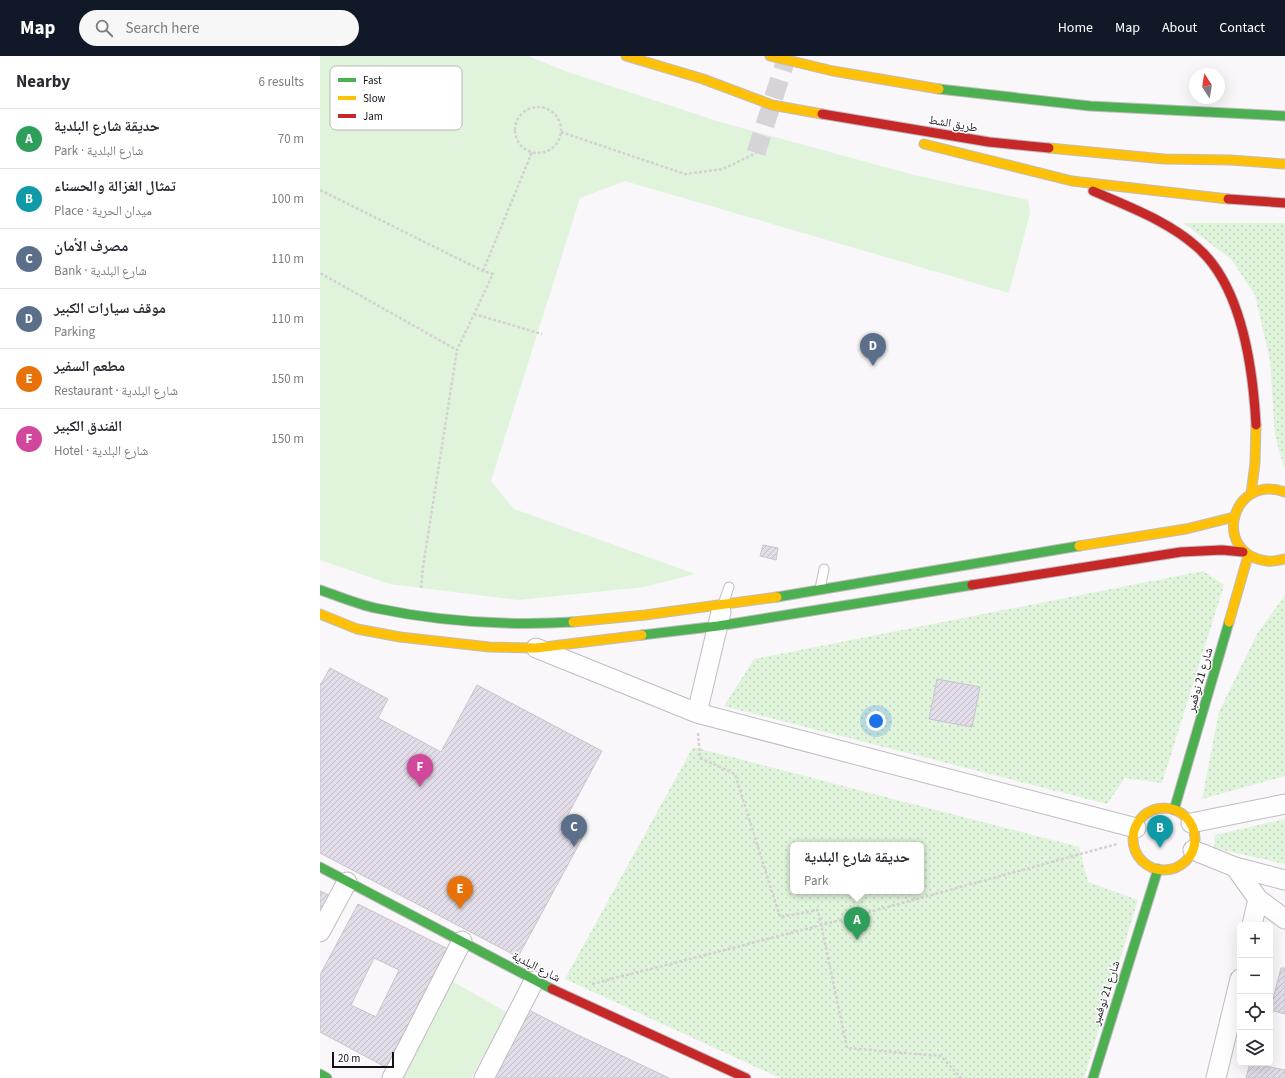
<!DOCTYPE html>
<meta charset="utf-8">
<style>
:root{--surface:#fff;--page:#f7f7f7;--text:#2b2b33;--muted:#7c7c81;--line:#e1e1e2;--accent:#111827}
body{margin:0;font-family:"Source Sans 3","Noto Naskh Arabic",sans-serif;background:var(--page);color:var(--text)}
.controls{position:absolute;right:12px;bottom:12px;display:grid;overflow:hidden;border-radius:6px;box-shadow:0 4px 16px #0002}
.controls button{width:36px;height:36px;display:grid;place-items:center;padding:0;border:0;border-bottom:1px solid var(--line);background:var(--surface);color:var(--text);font:20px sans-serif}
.compass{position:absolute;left:869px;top:12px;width:36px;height:36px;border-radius:50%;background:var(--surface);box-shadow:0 4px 16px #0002;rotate:348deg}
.scale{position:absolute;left:12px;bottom:10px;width:62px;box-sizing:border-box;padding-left:4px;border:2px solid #17111b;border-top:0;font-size:11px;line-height:14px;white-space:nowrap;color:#17111b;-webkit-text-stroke:3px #fff;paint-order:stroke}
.you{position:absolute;left:556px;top:665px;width:14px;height:14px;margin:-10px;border:3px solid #fff;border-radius:50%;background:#1a73e8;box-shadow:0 0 0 6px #1a73e833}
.badge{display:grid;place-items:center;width:26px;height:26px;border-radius:50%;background:var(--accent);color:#fff;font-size:13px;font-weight:700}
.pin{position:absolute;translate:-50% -33px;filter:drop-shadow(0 1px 2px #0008)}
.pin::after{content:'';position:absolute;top:21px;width:14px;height:12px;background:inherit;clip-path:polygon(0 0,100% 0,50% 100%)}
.popup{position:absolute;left:470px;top:786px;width:134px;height:52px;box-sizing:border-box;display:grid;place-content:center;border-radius:6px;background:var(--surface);filter:drop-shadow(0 1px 3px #0005);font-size:13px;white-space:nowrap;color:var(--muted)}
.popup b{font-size:15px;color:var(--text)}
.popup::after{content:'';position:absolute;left:50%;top:100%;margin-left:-8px;border:8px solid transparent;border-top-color:var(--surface)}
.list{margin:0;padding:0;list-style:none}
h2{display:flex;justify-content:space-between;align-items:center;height:52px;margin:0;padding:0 16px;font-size:17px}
h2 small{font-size:13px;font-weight:400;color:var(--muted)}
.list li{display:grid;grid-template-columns:26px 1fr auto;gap:12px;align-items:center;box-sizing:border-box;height:60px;padding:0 16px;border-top:1px solid var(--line)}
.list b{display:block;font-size:15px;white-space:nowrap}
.list p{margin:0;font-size:13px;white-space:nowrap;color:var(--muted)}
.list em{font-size:13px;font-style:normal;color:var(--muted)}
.icon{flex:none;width:22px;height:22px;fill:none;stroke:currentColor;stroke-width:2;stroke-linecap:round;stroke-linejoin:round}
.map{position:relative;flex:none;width:965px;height:1022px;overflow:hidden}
header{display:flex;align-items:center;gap:24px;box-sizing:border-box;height:56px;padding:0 20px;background:var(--accent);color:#fff}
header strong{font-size:19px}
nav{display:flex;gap:22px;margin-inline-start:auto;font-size:14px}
.search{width:280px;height:36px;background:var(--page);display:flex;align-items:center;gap:10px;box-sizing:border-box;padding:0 14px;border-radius:22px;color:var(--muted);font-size:15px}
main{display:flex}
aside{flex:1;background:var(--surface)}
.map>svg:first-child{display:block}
</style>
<header>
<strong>Map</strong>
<div class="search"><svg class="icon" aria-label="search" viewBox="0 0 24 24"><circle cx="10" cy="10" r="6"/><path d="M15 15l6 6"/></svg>Search here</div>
<nav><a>Home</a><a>Map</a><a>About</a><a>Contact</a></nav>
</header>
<main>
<aside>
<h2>Nearby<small>6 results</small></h2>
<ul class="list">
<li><span class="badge" style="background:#2e9e5b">A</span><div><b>حديقة شارع البلدية</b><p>Park · شارع البلدية</p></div><em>70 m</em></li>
<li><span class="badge" style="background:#0f9aa8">B</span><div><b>تمثال الغزالة والحسناء</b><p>Place · ميدان الحرية</p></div><em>100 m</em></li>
<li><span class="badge" style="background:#5c6f8a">C</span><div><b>مصرف الأمان</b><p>Bank · شارع البلدية</p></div><em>110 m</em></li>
<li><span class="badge" style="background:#5c6f8a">D</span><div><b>موقف سيارات الكبير</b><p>Parking</p></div><em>110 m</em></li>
<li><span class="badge" style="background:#e8710a">E</span><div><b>مطعم السفير</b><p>Restaurant · شارع البلدية</p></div><em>150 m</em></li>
<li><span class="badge" style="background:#d1479c">F</span><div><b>الفندق الكبير</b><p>Hotel · شارع البلدية</p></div><em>150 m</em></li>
</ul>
</aside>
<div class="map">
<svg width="965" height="1022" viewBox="0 0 965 1022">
<defs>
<pattern id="garden-dots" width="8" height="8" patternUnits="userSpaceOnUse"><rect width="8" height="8" fill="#e0f3db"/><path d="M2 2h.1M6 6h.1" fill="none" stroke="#bfcfbb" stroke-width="1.8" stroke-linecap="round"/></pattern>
<pattern id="building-hatch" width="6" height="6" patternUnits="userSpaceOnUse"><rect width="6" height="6" fill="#e2dde8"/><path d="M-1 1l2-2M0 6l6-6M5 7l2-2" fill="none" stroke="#c1bdc6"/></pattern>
</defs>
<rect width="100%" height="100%" fill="#f9f7fa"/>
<path fill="#e0f3db" d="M0 0H208L245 15 400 66 594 119 708 144 710 157 689 237 305 125 260 142 171 425 194 453 375 518 324 531 198 544 70 528 0 504Z
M130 924 188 957 151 1022H74Z"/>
<path fill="url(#garden-dots)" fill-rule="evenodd" d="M863 167H965V410L964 411 955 380 950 304 935 239 911 203Z
M883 515 904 529 842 727 805 722 787 748 404 650 434 603Z
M965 539V720L882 743 899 656 937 578Z
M373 691 759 791 768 826 818 844 764 1022H460L245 923ZM473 789H601V835H473Z
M965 763V808L894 792 895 779Z"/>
<path fill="url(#building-hatch)" stroke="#c8c5cc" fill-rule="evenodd" d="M443 489 458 492 456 504 440 500Z
M10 612 68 643 58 662 121 696 157 629 282 695 245 764 266 775 198 901 0 797V627L1 628Z
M617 623 660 631 652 671 609 663Z
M0 835 11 840 0 860Z
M38 848 128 893 69 1013 0 976V919ZM54 902 79 914 56 961 31 949Z
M961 912H965V958L950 954Z
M205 952 256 978 349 1022H169Z
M930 1007 965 1014V1022H926Z"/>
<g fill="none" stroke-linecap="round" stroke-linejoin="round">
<path stroke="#d7d4d9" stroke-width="19" stroke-dasharray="19 10" stroke-linecap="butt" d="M436 97 467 0"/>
<g stroke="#c0bcc2" stroke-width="11">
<path id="lane" d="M500 533 504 513
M403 548 409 531"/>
</g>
<g stroke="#c0bcc2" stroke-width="21">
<path id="street" d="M216 592 377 657 816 772
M377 657 401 556
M871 767 965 748
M873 794 915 811 965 824
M915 811 938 843 965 863
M932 869 938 843
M0 876 27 826
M72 1022 142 885
M164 1022 214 925
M896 1022 920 923"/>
</g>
<g stroke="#c0bcc2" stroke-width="11">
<path id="fast" d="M619 33 770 50 965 60
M0 534C18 540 37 548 55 552 121 566 186 570 253 566
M457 541 759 490
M322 579 398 570 652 529
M854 754 909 566
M0 811 232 933
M0 1018 7 1022
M773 1022 838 813"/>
</g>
<g stroke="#c0bcc2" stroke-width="11">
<path id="slow" d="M306 0 383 23 452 49 502 58
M450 0 513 15 619 33
M604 88 752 125 908 143
M729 92 844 103 910 104 965 108
M965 436C911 417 891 498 947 505 952 506 959 504 965 503
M931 438 935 407 936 369
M759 490 866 473 914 461
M0 558 37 573 80 581 169 591 216 592 322 579
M253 566 325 559 457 541
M909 566 928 500
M813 783a31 31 0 1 1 62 0a31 31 0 1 1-62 0Z"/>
</g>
<g stroke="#c0bcc2" stroke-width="11">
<path id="jam" d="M502 58 669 86 729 92
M773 135C809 151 848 165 877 191 922 230 933 313 936 369
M908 143 965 147
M652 529 861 496 902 494 923 496
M232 933 426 1022"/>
</g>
<path stroke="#d3d2d3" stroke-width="2.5" stroke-dasharray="3 2" stroke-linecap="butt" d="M195 74a23 23 0 1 1 46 0a23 23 0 1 1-46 0Z
M241 76 365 118 403 113 436 97
M0 134 163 215 173 218 137 294 0 217
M163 215 212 96
M154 258 222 278
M101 532 103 511 137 294
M378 677 380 702 415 718 460 861 498 854 527 992 621 1000 641 1022
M272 928 502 869 797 788"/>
<use href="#lane" stroke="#fefefe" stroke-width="9"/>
<use href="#street" stroke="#fefefe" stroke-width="19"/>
<use href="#fast" stroke="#4caf50" stroke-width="9"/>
<use href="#slow" stroke="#ffc107" stroke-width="9"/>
<use href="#jam" stroke="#c62828" stroke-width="9"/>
</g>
<g text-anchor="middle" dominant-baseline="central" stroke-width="3" stroke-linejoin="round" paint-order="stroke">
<g font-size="12" fill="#17111b" stroke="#fff">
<text transform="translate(633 68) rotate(10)">طريق الشط</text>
<text transform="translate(880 624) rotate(-74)">شارع 21 نوفمبر</text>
<text transform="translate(216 911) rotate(27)">شارع البلدية</text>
<text transform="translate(786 937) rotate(-72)">شارع 21 نوفمبر</text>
</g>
</g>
<rect x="10" y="10" width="132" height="64" rx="6" fill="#fff" stroke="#b9b8bb" stroke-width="1"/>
<rect x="18" y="22" width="18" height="4" fill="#4caf50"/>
<rect x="18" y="40" width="18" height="4" fill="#ffc107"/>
<rect x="18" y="58" width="18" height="4" fill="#c62828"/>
<g font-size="11" fill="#17111b">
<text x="43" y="28">Fast</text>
<text x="43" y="46">Slow</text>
<text x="43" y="64">Jam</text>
</g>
</svg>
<div class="controls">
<button>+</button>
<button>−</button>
<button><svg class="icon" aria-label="locate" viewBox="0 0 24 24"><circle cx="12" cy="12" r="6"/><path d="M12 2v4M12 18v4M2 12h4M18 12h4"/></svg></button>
<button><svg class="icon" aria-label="layers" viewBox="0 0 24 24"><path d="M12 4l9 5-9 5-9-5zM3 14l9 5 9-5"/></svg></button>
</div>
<svg class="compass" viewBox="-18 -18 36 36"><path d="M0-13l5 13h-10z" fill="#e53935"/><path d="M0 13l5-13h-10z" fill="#7c7c81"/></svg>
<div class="scale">20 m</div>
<div class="you"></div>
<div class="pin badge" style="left:537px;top:884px;background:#2e9e5b">A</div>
<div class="popup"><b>حديقة شارع البلدية</b>Park</div>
<div class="pin badge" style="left:840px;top:792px;background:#0f9aa8">B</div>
<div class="pin badge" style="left:254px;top:791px;background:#5c6f8a">C</div>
<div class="pin badge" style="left:553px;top:310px;background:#5c6f8a">D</div>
<div class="pin badge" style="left:140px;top:853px;background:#e8710a">E</div>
<div class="pin badge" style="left:100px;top:731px;background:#d1479c">F</div>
</div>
</main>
